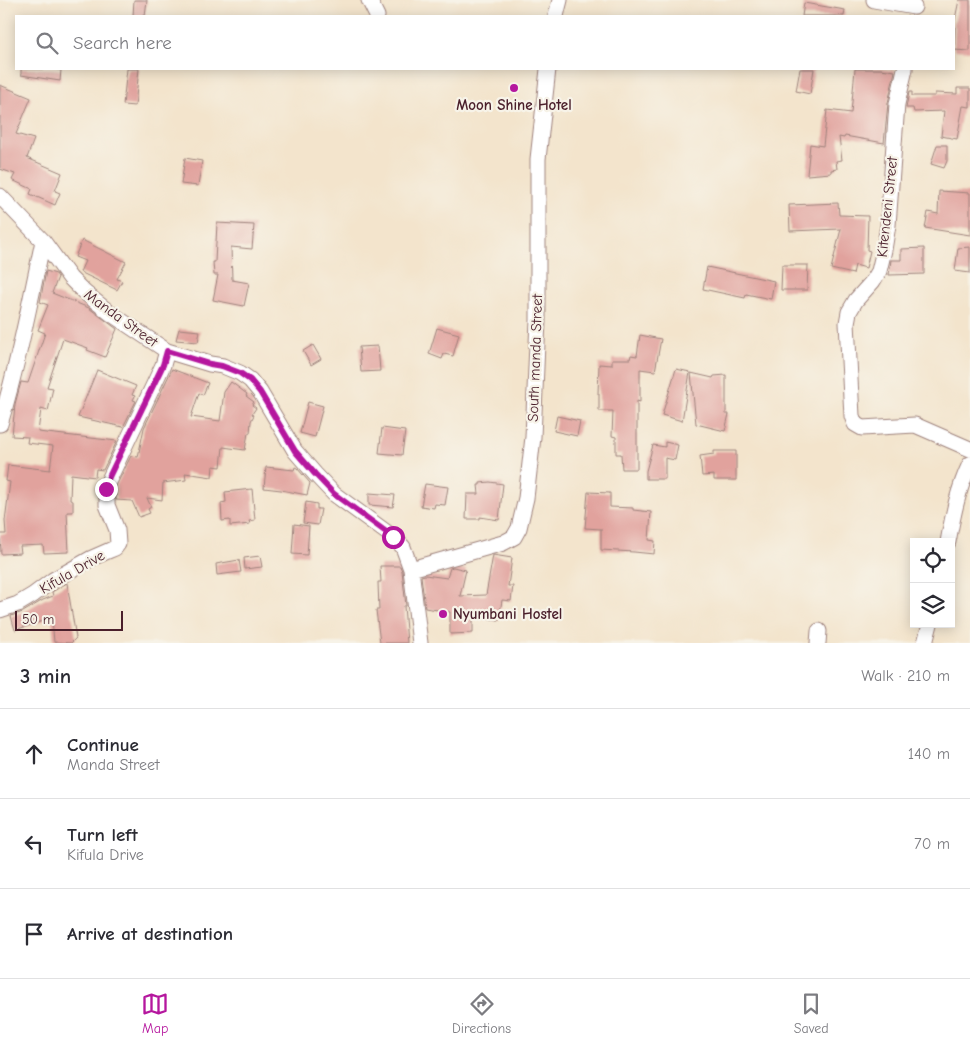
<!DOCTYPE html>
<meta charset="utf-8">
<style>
:root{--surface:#fff;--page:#f2f2f3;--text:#2b2b33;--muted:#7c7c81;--line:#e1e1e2;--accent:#b5179e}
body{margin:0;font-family:"Comic Neue",sans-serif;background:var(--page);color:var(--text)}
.controls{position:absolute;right:15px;bottom:15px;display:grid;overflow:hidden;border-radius:0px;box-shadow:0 2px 12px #0003}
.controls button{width:45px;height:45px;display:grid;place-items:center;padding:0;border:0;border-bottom:1px solid var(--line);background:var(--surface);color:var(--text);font:25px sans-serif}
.scale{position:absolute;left:15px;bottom:12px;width:108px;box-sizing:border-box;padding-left:5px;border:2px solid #4a1f2b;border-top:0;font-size:14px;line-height:18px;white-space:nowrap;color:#4a1f2b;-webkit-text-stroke:4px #f7f3e8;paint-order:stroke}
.stop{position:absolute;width:15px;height:15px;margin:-11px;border:4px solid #b5179e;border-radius:50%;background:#fff}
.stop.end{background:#b5179e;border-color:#fff;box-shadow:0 1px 5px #0008}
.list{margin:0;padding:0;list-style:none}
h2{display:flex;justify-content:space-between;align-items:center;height:65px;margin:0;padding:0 20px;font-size:21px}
h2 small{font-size:16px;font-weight:400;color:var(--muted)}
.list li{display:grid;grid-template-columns:32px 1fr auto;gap:15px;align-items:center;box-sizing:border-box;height:90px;padding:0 20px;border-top:1px solid var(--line)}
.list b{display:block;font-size:19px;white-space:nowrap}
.list p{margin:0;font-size:16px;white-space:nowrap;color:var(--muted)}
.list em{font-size:16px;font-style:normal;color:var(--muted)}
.icon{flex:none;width:28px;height:28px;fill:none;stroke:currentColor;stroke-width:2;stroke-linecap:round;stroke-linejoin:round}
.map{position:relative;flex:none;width:970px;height:643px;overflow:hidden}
.search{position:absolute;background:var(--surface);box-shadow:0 2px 12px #0003;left:15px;right:15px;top:15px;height:55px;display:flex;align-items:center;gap:12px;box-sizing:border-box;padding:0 18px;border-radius:0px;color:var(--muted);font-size:19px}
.sheet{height:335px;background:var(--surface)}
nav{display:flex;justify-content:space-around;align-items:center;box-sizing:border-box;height:70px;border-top:1px solid var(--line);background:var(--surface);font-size:14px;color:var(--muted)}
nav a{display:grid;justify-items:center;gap:2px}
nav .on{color:var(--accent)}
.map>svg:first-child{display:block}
</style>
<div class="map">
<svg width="970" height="643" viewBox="0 0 970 643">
<rect width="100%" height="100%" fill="#f7f3e8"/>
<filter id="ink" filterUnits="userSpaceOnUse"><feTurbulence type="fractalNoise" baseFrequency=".02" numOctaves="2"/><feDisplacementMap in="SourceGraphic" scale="10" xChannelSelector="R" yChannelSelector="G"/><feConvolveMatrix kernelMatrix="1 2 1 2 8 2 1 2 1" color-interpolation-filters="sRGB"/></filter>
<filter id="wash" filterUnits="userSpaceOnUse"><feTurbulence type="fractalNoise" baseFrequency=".0096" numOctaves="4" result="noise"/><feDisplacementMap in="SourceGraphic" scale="20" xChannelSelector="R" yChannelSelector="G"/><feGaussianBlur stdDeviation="1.12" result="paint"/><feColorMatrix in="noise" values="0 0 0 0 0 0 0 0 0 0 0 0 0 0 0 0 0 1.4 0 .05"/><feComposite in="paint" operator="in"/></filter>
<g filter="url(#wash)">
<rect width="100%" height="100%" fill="#f3e4cc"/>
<g id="blocks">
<path fill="#e1a29d" d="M134 0H147L145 16H133Z
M959 0H970V51L954 50 955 26H954V24Z
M804 3 845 10 844 16H802Z
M21 69H50L61 70 60 81 21 75Z
M127 69H139L135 106 123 105Z
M800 69H814L810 94 796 91Z
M855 69H881L895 71 888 103 884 143 845 136 844 138 839 137 842 160 836 161 837 169 831 170V173L807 175 810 144 823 146 827 110 851 113Z
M0 85 31 98 16 134 34 139 27 158 62 173 55 191 60 193 55 205 30 194 32 189 12 180 15 174 0 169Z
M957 88H970V107L963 106 957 139 941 136 944 111 914 112 913 108H906L909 92H912V96H935V93L957 94Z
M937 145H947V161L944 168 931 164Z
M185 158 202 161 198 186 181 184Z
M939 191 970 193V235L925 228 928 212 938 214Z
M838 203 839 215 868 216 867 250 870 251 866 268 855 265 853 274 831 269 841 229 790 231 789 205Z
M217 223 254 225 252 249 231 247 232 280 249 283 244 306 213 300 218 275H214L213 262H215Z
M82 240 126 262 117 279 122 281 117 290 80 272 85 261 75 257Z
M970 247V273L955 271 958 248Z
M924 248V274L889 275 891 260H901V249Z
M782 265H808L807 290H781Z
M707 267 774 281 771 299 746 294 745 298 703 289Z
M46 271 56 274 58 277 52 293 89 308 117 329 105 357 87 350 88 348 63 339 47 387 53 388 48 411 41 409 38 432 117 441 103 470 96 469 95 477 71 474 70 500 73 501V512H67L69 552 44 553 43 545 20 546 21 553 1 554 0 534H6L5 521 10 482 6 481 8 465 50 470 53 446 27 443 28 437 12 436 15 404 21 382 28 383 45 333 38 330 48 305 40 302Z
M437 328 459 334 453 356 444 354 442 359 429 354Z
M179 329 200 331 198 342 176 340Z
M640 335 661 339 655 371 640 369V402L637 401V469H622L621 454H616V437L612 436 613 411H599V394H598L599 364 612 365V359H630L631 355 637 356Z
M313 345 321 359 311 365 303 351Z
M378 346 380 371 361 372 359 347Z
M172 369 208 383 203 395 199 393 191 417 220 421 224 392 231 382 247 394 246 396 254 402 252 405 256 408 252 414 254 415 251 421 250 433H248L245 450 223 447 221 467 213 466 212 477 185 473 186 480 163 483 162 500 147 498 151 507 148 509 150 513 139 517 132 501 116 500V486L131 456 138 457 144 428Z
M676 369 690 372 682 421 662 415Z
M97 370 136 386 132 395 135 396 133 400 136 401 123 427 78 417Z
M691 373 713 378 714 376 726 375V414H729L725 431 696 424Z
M308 402 323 406 315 437 300 433Z
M557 416 580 421 577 436 554 431Z
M382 428 405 431 402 455 379 453Z
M665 442 678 445 675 460 665 458V479H646V471L653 445 665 447Z
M714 451H736V480H714V475L702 476 700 456 714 454Z
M266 467 294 470 295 467 297 468 310 483 307 495 281 490 264 488Z
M490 482 503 484 499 520 480 517V519H466L467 494H479L478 485H480V483Z
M425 484 448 487 445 505 435 504 434 508 421 506Z
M252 489 255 520 249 521 250 524 230 526V520L222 521 221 503 226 502 225 492Z
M588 492 610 493V507L633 508V510L651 512 649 540 655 541 654 554 634 552 601 550V529L585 528Z
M369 493 395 495 393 507 369 505Z
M306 502 317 504V509H321L318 525 303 523Z
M294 524 309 526 307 555 292 554Z
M493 555 512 558 508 586H513L511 601 502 600 499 620 473 617V633L450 634V612L425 608 421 576 425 575 447 578 450 568 453 567 466 570 460 596 486 595Z
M260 556 262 567 245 569 244 558Z
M239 560 241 572 217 575 216 564Z
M380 566H400L402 571 406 606H404L407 643H380L376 610H379L378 582H381Z
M67 583 76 638 71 643 54 642 52 618 15 630 11 616 23 612 43 600 53 596 52 592Z"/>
</g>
</g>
<g filter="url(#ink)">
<use href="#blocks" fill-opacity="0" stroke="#9e827c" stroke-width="1"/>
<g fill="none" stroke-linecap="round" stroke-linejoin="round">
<g stroke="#9e827c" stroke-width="17">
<path id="street" d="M369 0 377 16
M874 0 914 7
M556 16 560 0
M905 69 897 104 888 225 884 250 879 271 873 281 856 300 849 312 847 323 852 416 855 424 862 428 915 425 970 449
M0 196 43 241 70 278 84 292 110 313 167 351 210 364 223 366 240 373 250 380 260 392 295 451 315 474 334 494 393 537 403 547 411 569 420 643
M0 424C18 364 30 302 43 241
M948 542C953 515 958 489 970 464
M411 569 503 543 514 537 519 528 526 498 533 437 538 320V159L548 69
M0 610 18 604 33 595 53 580 92 558 108 551 115 548 118 544 117 530 107 505V484L163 365 167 351
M818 643 819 631
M925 643 930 624"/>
</g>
<use href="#street" stroke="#fff" stroke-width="15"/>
</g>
</g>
<g fill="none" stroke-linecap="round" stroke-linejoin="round" filter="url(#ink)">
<path stroke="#b5179e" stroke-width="6" d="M106 489 108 479 163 365 167 351 210 364 222 366 240 373 250 380 260 392 295 451 315 474 334 494 393 537"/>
</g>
<g fill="#b5179e" stroke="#f7f3e8" stroke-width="2">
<circle cx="514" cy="88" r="5"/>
<circle cx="443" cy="614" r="5"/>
</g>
<g text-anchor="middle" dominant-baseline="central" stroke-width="4.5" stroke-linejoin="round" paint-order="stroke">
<g font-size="15" font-weight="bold" fill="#4a1f2b" stroke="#f7f3e8">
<text x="514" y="105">Moon Shine Hotel</text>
<text x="453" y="614" text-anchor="start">Nyumbani Hostel</text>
</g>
<g font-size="15" fill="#4a1f2b" stroke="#f7f3e8">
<text transform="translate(887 207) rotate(-84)">Kitendeni Street</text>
<text transform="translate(121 318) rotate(36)">Manda Street</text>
<text transform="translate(535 358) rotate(-88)">South manda Street</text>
<text transform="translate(72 572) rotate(-30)">Kifula Drive</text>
</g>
</g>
</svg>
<div class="controls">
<button><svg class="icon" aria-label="locate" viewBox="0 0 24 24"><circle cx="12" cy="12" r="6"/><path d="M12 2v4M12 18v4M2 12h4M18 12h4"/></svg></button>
<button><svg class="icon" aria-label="layers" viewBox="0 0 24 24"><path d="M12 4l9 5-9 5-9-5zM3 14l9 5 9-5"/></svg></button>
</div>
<div class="scale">50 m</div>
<div class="stop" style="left:393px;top:537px"></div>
<div class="stop end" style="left:106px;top:489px"></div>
<div class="search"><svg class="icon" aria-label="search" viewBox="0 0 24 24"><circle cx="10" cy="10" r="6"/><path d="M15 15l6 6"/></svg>Search here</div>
</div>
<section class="sheet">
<h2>3 min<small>Walk · 210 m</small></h2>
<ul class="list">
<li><svg class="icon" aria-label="ahead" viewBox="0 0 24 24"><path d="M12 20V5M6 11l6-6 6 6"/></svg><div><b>Continue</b><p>Manda Street</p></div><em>140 m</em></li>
<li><svg class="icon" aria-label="left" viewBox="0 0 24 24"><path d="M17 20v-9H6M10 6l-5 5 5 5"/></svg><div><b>Turn left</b><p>Kifula Drive</p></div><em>70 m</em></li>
<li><svg class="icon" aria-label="arrive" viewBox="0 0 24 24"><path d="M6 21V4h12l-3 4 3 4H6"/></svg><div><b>Arrive at destination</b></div></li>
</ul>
</section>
<nav>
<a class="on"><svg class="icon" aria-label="map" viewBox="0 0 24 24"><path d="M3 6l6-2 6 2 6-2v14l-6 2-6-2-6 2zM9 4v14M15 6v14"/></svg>Map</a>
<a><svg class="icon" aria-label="directions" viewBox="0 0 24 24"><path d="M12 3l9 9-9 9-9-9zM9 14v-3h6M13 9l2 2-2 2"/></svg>Directions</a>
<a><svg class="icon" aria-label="saved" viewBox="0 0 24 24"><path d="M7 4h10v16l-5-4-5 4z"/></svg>Saved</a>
</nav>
